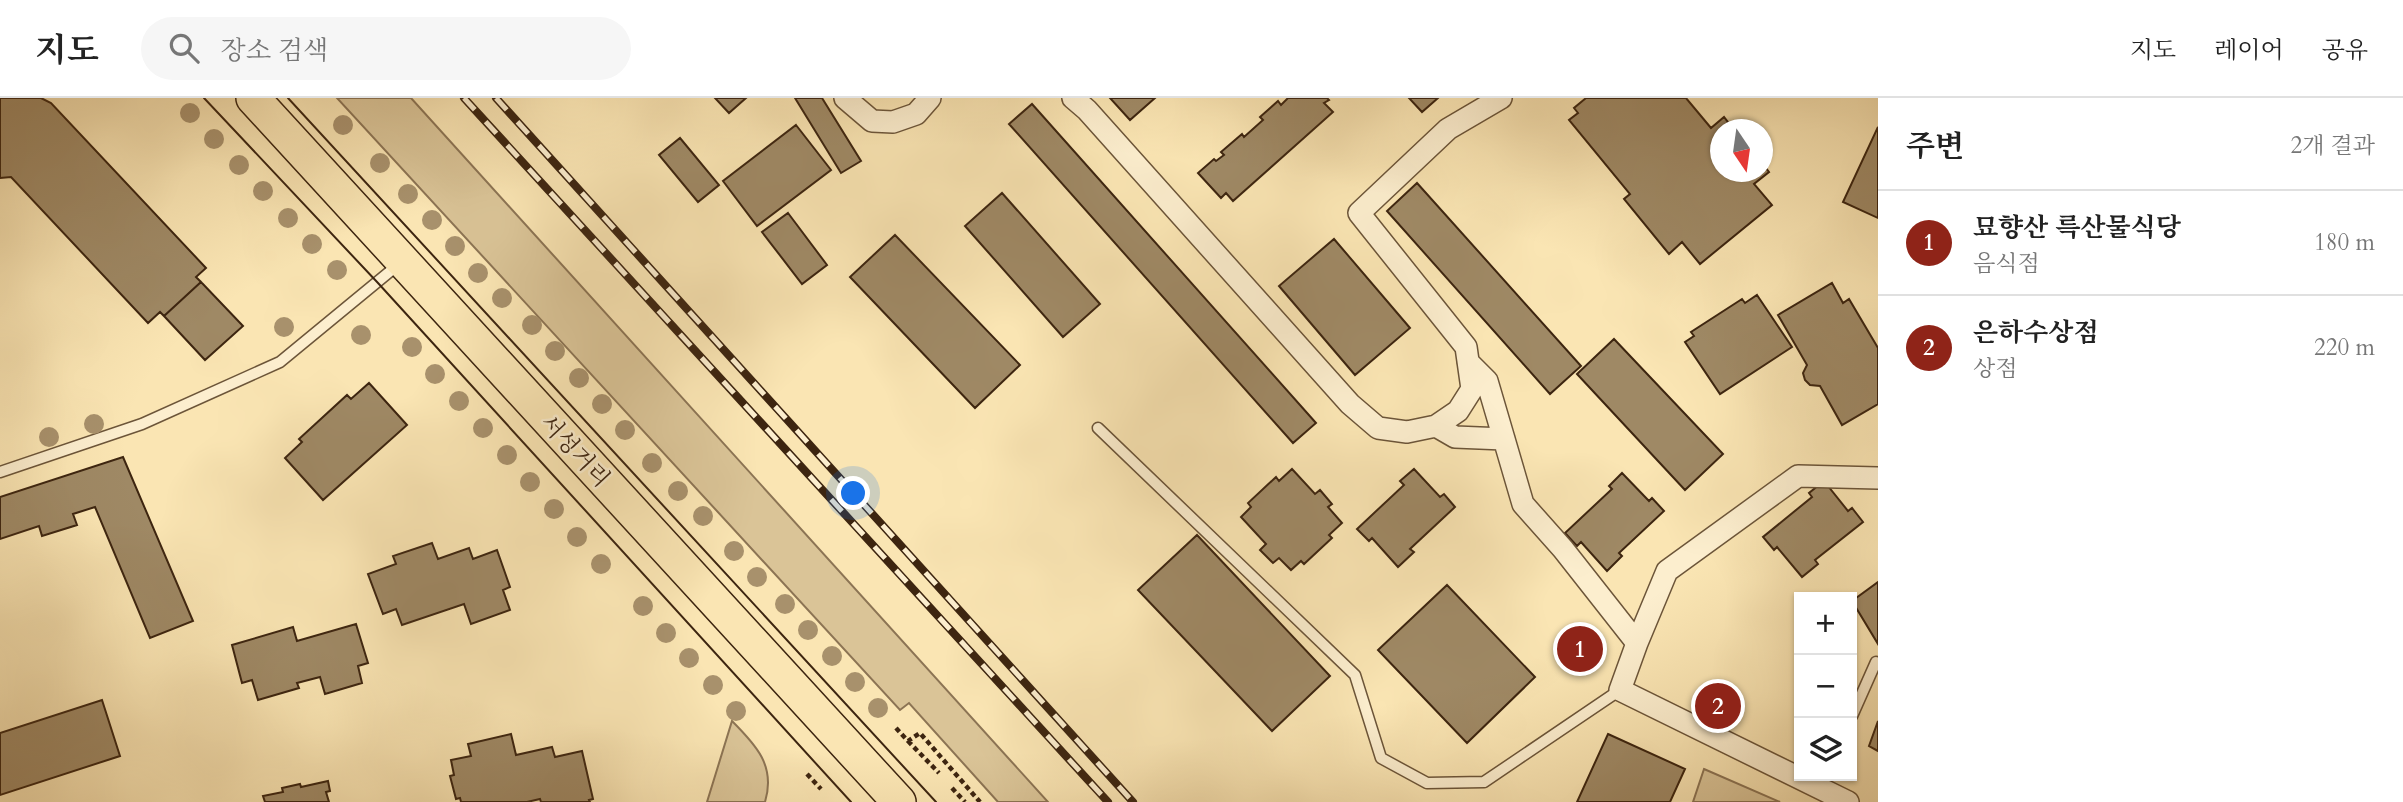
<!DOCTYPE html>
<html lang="ko">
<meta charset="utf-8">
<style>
:root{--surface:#fff;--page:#f6f6f6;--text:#222;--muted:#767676;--line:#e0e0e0;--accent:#8f2418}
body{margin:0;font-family:Cardo,"Noto Serif KR",serif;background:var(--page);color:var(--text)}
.controls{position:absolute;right:21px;bottom:21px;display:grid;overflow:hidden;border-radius:0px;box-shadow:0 2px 5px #0004}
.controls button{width:63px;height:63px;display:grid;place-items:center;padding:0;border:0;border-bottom:2px solid var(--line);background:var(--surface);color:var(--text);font:35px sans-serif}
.compass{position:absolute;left:1710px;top:21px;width:63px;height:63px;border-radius:50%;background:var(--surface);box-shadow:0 2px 5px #0004;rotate:167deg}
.you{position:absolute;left:854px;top:396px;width:24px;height:24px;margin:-18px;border:5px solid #fff;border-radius:50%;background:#1a73e8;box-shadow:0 0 0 10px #1a73e833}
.badge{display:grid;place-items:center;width:46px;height:46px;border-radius:50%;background:var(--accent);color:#fff;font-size:23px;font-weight:700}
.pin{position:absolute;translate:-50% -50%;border:4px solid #fff;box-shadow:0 2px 7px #0006}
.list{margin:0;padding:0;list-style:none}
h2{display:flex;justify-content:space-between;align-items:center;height:91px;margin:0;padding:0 28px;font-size:30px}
h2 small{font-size:23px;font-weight:400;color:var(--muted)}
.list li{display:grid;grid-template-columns:46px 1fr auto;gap:21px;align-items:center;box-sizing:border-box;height:105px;padding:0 28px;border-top:2px solid var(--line)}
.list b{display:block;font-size:26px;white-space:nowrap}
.list p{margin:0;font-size:23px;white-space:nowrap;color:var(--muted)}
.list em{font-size:23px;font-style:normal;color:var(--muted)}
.icon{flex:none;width:38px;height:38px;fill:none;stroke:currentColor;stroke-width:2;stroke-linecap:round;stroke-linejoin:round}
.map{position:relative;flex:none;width:1878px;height:704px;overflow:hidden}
header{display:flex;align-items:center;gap:42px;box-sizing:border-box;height:98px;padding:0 35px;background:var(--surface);border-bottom:2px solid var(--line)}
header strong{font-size:33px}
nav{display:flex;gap:38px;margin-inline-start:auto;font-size:24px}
.search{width:490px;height:63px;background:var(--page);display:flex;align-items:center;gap:18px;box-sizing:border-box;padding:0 24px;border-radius:38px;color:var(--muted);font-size:26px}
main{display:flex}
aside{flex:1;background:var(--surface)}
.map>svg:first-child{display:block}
</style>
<header>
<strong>지도</strong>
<div class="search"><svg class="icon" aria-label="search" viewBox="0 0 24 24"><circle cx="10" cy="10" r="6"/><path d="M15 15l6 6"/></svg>장소 검색</div>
<nav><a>지도</a><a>레이어</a><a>공유</a></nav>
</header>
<main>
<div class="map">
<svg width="1878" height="704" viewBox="0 0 1878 704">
<rect width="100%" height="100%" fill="#fae5b3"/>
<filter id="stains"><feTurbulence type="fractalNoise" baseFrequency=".00286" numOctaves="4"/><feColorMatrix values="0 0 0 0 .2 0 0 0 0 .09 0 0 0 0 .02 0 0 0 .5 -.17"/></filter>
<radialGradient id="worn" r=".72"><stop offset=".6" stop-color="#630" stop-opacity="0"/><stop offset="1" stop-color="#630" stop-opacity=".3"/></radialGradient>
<path fill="#dac497" stroke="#8c7454" stroke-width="2" d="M337 0H411L1048 704H998L909 605 900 612Z
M732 623C756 647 776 668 765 704H707Z
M1704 671 1780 704H1693Z"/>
<path fill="#9f8965" stroke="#3d2510" stroke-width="2" d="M0 0H41L51 5 206 170 196 179 201 184 164 218 160 214 148 225 11 79 0 80Z
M715 0H746L729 15Z
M795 0H822L861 63 841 75Z
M1110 0H1155L1130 22Z
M1288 0H1327L1329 2 1324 5 1333 14 1233 103 1226 95 1221 100 1198 75 1214 61 1216 63 1224 57 1221 54 1242 36 1244 39 1263 22 1260 19 1278 3 1281 7Z
M1409 0H1438L1422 14Z
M1586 0H1686L1711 30 1724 19 1734 32H1720V74H1762V65L1769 74 1754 86 1772 107 1700 166 1682 144 1669 156 1624 101 1630 96 1569 22 1578 15 1574 10Z
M1032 6 1316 325 1293 345 1009 26Z
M796 27 831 72 757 128 723 83Z
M1878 29V120L1843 104Z
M680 40 719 87 698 104 659 57Z
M1417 85 1581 268 1550 296 1387 113Z
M1002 95 1100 206 1063 239 965 128Z
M788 115 827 167 802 186 762 134Z
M895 137 1020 267 975 310 850 179Z
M1334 141 1410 230 1355 277 1279 188Z
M201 184 243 228 205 262 164 218Z
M1832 185 1843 205 1849 201 1878 250V306L1842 327 1820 288 1810 287 1805 282 1803 275 1807 267 1778 217Z
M1757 197 1792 249 1720 296 1685 244 1694 238 1691 234 1742 201 1745 205Z
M1614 241 1723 356 1685 392 1577 276Z
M369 285 407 327 323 402 285 360 302 344 299 341 347 297 351 301Z
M123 359 193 523 150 540 95 409 73 416 77 427 42 438 39 428 0 441V399Z
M1292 371 1315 396 1320 392 1332 406 1328 409 1342 425 1329 437 1332 440 1304 466 1301 463 1291 472 1279 460 1273 465 1260 452 1266 446 1241 419 1251 409 1248 405 1276 379 1279 383Z
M1414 371 1440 399 1444 396 1455 409 1410 451 1414 454 1398 469 1372 440 1369 443 1357 431 1404 387 1400 383Z
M1622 375 1649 403 1652 400 1664 413 1619 455 1622 458 1607 473 1581 444 1577 448 1565 435 1612 391 1609 388Z
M1824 383 1848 413 1852 410 1863 424 1815 462 1818 466 1802 479 1777 449 1774 452 1763 439 1812 399 1809 395Z
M1197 437 1330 578 1272 633 1138 492Z
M432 445 438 461 469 450 473 461 497 452 510 489 503 492 510 512 471 526 464 506 402 527 396 511 383 516 368 476 396 466 393 458Z
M1878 484V546L1852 503Z
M1447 487 1535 579 1467 645 1378 552Z
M356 526 368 565 358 568 362 585 325 596 320 579 297 585 299 590 258 602 252 582 242 585 232 547 293 529 297 543Z
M102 602 120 658 0 697V635Z
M1878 623V653L1869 648Z
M511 636 516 657 552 649 555 659 582 653 593 701 589 702 590 704H541L540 701 527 704H461L460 700 456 701 450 678 454 677 451 662 471 658 468 646Z
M1608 636 1685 671 1670 704H1577Z
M328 683 330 693 326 694 329 704H265L263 698 283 694 282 690 300 686 301 689Z"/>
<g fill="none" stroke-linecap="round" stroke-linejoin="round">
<g stroke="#6c5539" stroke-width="13">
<path id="lane" d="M1098 330 1355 577 1381 660 1427 685 1484 684 1620 592
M0 374 142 326 280 264 399 166
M1852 618 1876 564"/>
</g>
<g stroke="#6c5539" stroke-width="24">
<path id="street" d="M845 0 872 23 893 24 916 16 930 0
M1073 0 1087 12 1350 306 1378 330 1407 334 1436 328 1458 313 1472 291 1466 249 1359 115 1448 31 1501 0
M1468 264 1487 283 1523 406 1563 451 1637 545 1620 592 1848 704
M1436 328 1455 339 1504 341
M1637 545 1667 473 1798 378 1878 380"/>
</g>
<g stroke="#3d2510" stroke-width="36">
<path id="primary" d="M253 0 899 704"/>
</g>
<path stroke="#3d2510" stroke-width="4.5" stroke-dasharray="5 3.5" stroke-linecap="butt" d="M896 630 908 643 920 635 980 704
M908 643 939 675
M807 676 821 691
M952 690 965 704"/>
<use href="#lane" stroke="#fceece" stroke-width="10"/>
<use href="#street" stroke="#fceece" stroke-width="21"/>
<use href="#primary" stroke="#fae5b3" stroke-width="33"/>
<path stroke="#3d2510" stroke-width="2" d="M204 0 378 185 851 704
M288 0 936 704"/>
<g stroke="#3d2510" stroke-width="8">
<path id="rail" d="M464 0 1108 704
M496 0 1133 704"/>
</g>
<use href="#rail" stroke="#fceece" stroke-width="5" stroke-dasharray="16" stroke-linecap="butt"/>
</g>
<g fill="#a8916c">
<circle cx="190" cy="15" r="10"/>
<circle cx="343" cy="27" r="10"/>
<circle cx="214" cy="41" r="10"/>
<circle cx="380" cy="65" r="10"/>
<circle cx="239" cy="67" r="10"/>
<circle cx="263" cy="93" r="10"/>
<circle cx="408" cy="96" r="10"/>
<circle cx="288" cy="120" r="10"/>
<circle cx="432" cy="122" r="10"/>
<circle cx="312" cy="146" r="10"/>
<circle cx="455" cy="148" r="10"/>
<circle cx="337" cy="172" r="10"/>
<circle cx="478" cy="175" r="10"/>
<circle cx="502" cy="200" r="10"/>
<circle cx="532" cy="227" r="10"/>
<circle cx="284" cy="229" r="10"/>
<circle cx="361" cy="237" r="10"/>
<circle cx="412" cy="249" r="10"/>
<circle cx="555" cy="253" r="10"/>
<circle cx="435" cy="276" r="10"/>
<circle cx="579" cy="280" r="10"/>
<circle cx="459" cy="303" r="10"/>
<circle cx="602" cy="306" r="10"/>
<circle cx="94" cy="326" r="10"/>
<circle cx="483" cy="330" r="10"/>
<circle cx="625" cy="332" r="10"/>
<circle cx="49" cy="339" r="10"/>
<circle cx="507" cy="357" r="10"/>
<circle cx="652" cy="365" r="10"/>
<circle cx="530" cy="384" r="10"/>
<circle cx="678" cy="393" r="10"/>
<circle cx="554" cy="411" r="10"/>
<circle cx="703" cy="418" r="10"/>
<circle cx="577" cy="439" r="10"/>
<circle cx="734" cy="453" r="10"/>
<circle cx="601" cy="466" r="10"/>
<circle cx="757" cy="479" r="10"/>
<circle cx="785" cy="506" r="10"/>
<circle cx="643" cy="508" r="10"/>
<circle cx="808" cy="532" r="10"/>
<circle cx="666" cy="535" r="10"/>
<circle cx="832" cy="558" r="10"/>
<circle cx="689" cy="560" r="10"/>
<circle cx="855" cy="584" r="10"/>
<circle cx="713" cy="587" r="10"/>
<circle cx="878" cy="610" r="10"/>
<circle cx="736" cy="613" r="10"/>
</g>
<g text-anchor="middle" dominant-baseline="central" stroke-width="5" stroke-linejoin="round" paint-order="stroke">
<g font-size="23" fill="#3d2510" stroke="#fceece">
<text transform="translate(575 353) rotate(47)">서성거리</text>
</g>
</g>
<rect width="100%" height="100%" filter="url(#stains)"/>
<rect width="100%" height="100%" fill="url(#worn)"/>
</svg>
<div class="controls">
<button>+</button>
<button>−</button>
<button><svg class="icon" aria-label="layers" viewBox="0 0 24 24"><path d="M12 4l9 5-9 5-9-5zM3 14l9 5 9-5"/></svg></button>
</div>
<svg class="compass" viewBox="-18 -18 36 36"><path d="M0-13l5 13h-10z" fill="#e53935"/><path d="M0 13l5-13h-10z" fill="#767676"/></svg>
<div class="you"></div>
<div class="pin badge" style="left:1580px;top:551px">1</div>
<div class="pin badge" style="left:1718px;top:608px">2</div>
</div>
<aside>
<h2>주변<small>2개 결과</small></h2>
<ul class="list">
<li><span class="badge">1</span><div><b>묘향산 륵산물식당</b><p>음식점</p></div><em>180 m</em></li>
<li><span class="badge">2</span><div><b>은하수상점</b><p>상점</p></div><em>220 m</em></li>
</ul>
</aside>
</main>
